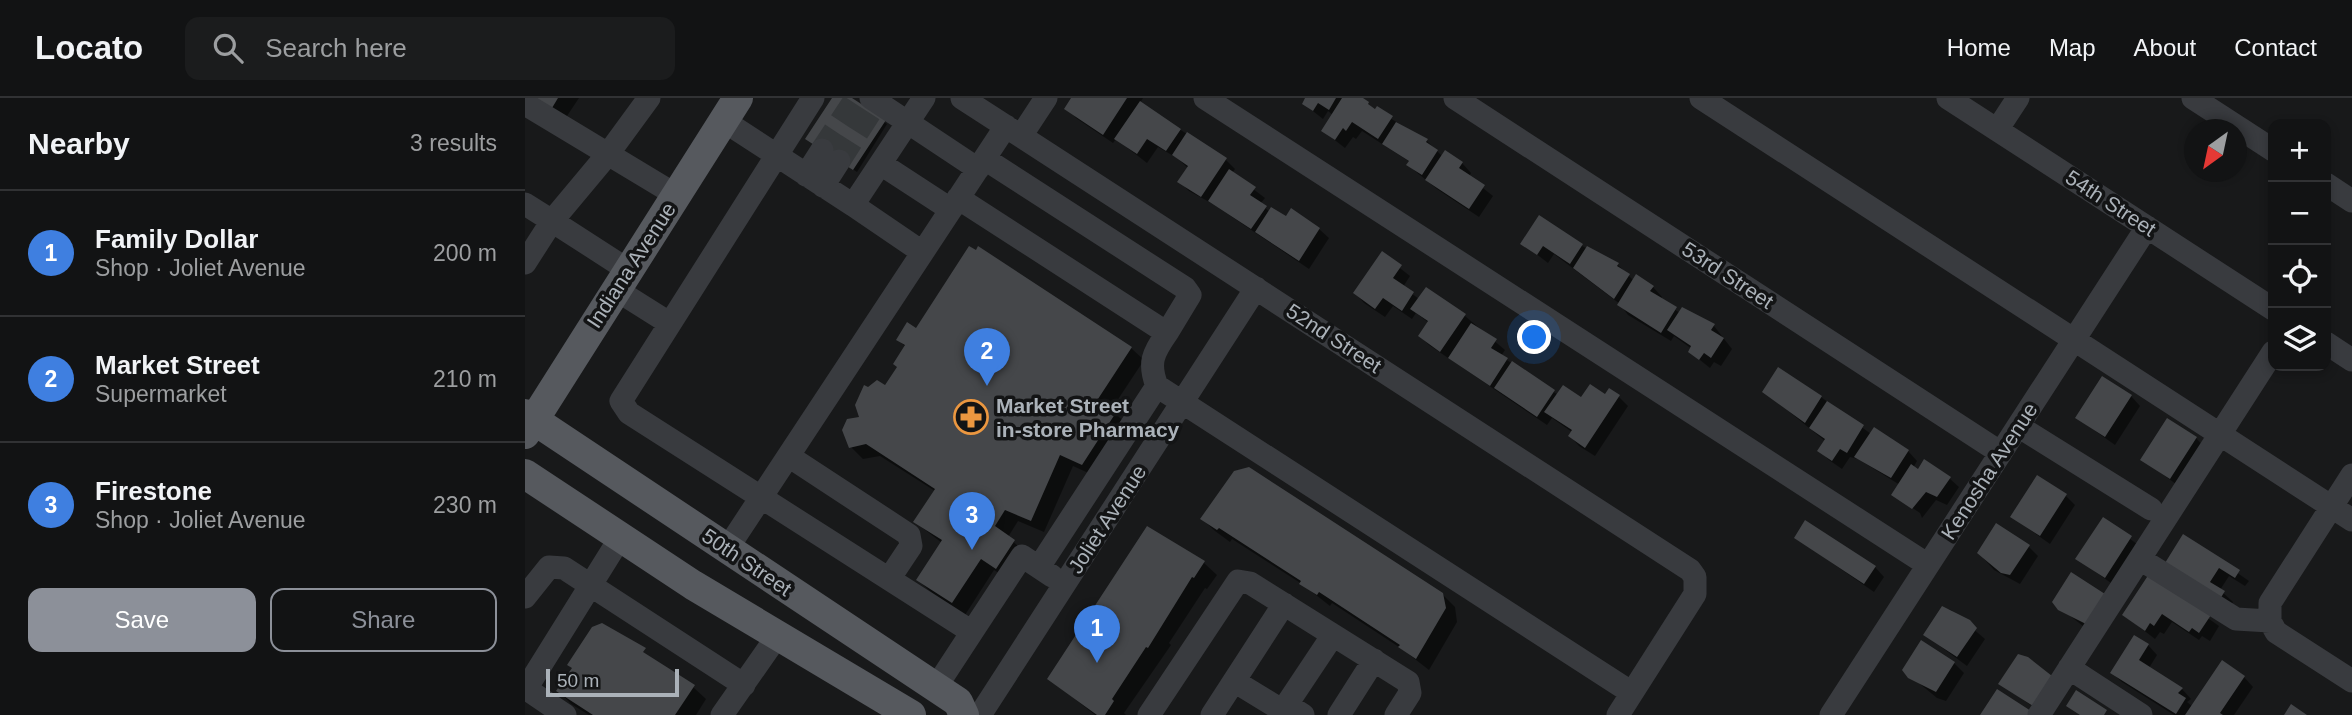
<!DOCTYPE html>
<meta charset="utf-8">
<style>
:root{--surface:#121314;--page:#1b1c1d;--text:#f1f3f6;--muted:#9c9ea0;--line:#313234;--accent:#8c9099}
body{margin:0;font-family:Arial,sans-serif;background:var(--page);color:var(--text)}
.controls{position:absolute;right:21px;top:21px;display:grid;overflow:hidden;border-radius:14px;box-shadow:0 4px 10px #0003}
.controls button{width:63px;height:63px;display:grid;place-items:center;padding:0;border:0;border-bottom:2px solid var(--line);background:var(--surface);color:var(--text);font:35px sans-serif}
.compass{position:absolute;left:1659px;top:21px;width:63px;height:63px;border-radius:50%;background:var(--surface);box-shadow:0 4px 10px #0003;rotate:213deg}
.scale{position:absolute;left:21px;bottom:18px;width:133px;box-sizing:border-box;padding-left:7px;border:4px solid #abb2b9;border-top:0;font-size:19px;line-height:24px;white-space:nowrap;color:#abb2b9;-webkit-text-stroke:5px #131415;paint-order:stroke}
.you{position:absolute;left:1010px;top:240px;width:24px;height:24px;margin:-18px;border:5px solid #fff;border-radius:50%;background:#1a73e8;box-shadow:0 0 0 10px #1a73e833}
.badge{display:grid;place-items:center;width:46px;height:46px;border-radius:50%;background:var(--accent);color:#fff;font-size:23px;font-weight:700}
.pin{position:absolute;translate:-50% -58px;filter:drop-shadow(0 2px 4px #0008)}
.pin::after{content:'';position:absolute;top:37px;width:24px;height:21px;background:inherit;clip-path:polygon(0 0,100% 0,50% 100%)}
.list{margin:0;padding:0;list-style:none}
h2{display:flex;justify-content:space-between;align-items:center;height:91px;margin:0;padding:0 28px;font-size:30px}
h2 small{font-size:23px;font-weight:400;color:var(--muted)}
.list li{display:grid;grid-template-columns:46px 1fr auto;gap:21px;align-items:center;box-sizing:border-box;height:126px;padding:0 28px;border-top:2px solid var(--line)}
.list b{display:block;font-size:26px;white-space:nowrap}
.list p{margin:0;font-size:23px;white-space:nowrap;color:var(--muted)}
.list em{font-size:23px;font-style:normal;color:var(--muted)}
.actions{display:flex;gap:14px;padding:21px 28px}
.actions a{flex:1;padding:16px 0;border:2px solid var(--accent);border-radius:14px;text-align:center;font-size:24px;color:var(--accent)}
.actions .main{background:var(--accent);color:#fff}
.icon{flex:none;width:38px;height:38px;fill:none;stroke:currentColor;stroke-width:2;stroke-linecap:round;stroke-linejoin:round}
.map{position:relative;flex:none;width:1827px;height:617px;overflow:hidden}
header{display:flex;align-items:center;gap:42px;box-sizing:border-box;height:98px;padding:0 35px;background:var(--surface);border-bottom:2px solid var(--line)}
header strong{font-size:33px}
nav{display:flex;gap:38px;margin-inline-start:auto;font-size:24px}
.search{width:490px;height:63px;background:var(--page);display:flex;align-items:center;gap:18px;box-sizing:border-box;padding:0 24px;border-radius:14px;color:var(--muted);font-size:26px}
main{display:flex}
aside{flex:1;background:var(--surface)}
.map>svg:first-child{display:block}
</style>
<header>
<strong>Locato</strong>
<div class="search"><svg class="icon" aria-label="search" viewBox="0 0 24 24"><circle cx="10" cy="10" r="6"/><path d="M15 15l6 6"/></svg>Search here</div>
<nav><a>Home</a><a>Map</a><a>About</a><a>Contact</a></nav>
</header>
<main>
<aside>
<h2>Nearby<small>3 results</small></h2>
<ul class="list">
<li><span class="badge" style="background:#3f7fe0">1</span><div><b>Family Dollar</b><p>Shop · Joliet Avenue</p></div><em>200 m</em></li>
<li><span class="badge" style="background:#3f7fe0">2</span><div><b>Market Street</b><p>Supermarket</p></div><em>210 m</em></li>
<li><span class="badge" style="background:#3f7fe0">3</span><div><b>Firestone</b><p>Shop · Joliet Avenue</p></div><em>230 m</em></li>
</ul>
<div class="actions"><a class="main">Save</a><a>Share</a></div>
</aside>
<div class="map">
<svg width="1827" height="617" viewBox="0 0 1827 617">
<rect width="100%" height="100%" fill="#18191a"/>
<path fill="#0007" d="M7 0H54L40 21Z
M309 0H324L362 26 332 74 285 43Z
M548 0H618L615 5 701 62 710 71 707 75 740 100 735 106 745 114 794 131 804 140 784 171 688 106 664 93 655 84 663 70 652 60 633 49 622 65 591 41 588 45 551 20 542 10Z
M781 0H832L901 42 918 59 937 65 946 75 944 79 968 98 954 119 912 91 890 73 884 67 885 64 837 33 831 41 828 39 820 50 798 33 808 17 803 13 798 21 779 6Z
M997 145 1057 148 1093 167 1109 183 1128 189 1137 199 1135 202 1155 215 1189 228 1207 251 1196 268 1189 264 1185 270 1165 254 1167 251 1149 238 1146 243 1103 217 1095 206 1029 156 1023 165Z
M857 156 885 178 878 189 894 201 940 218 980 252 976 258 1033 297 1057 302 1081 299 1085 293 1094 299 1103 308 1070 358 1054 348 1045 338 1047 334 1027 320 1022 327 904 247 895 238 904 225 891 215 887 221 868 208 860 219 839 205 830 195Z
M391 232 606 250 619 262 586 312 603 327 570 378 548 368 519 434 493 423 483 439 502 456 485 482 469 472 440 517 406 494 393 482 417 445 390 424 410 393 355 358 338 361 326 349 336 320 373 269 381 249 373 242Z
M1239 293 1296 299 1346 336 1383 353 1392 363 1388 370 1424 380 1434 389 1422 407 1411 402 1397 420 1395 415 1368 397 1375 387 1333 361 1325 359 1317 371 1304 362 1294 352 1300 343Z
M1606 298 1615 308 1590 347 1552 320Z
M1671 340 1680 350 1655 389 1617 361Z
M1541 398 1550 407 1525 446 1487 419Z
M677 421 917 496 930 509 932 524 904 572 877 551 807 505 805 508 777 486 707 441 705 444 690 433Z
M1578 421 1616 449 1590 488 1553 461Z
M622 430 679 465 692 477 682 491 680 490 644 545 646 547 599 615 601 617H570L525 581Z
M1659 438 1724 483 1720 488 1704 478 1695 492 1708 504 1705 509 1651 474Z
M1271 440 1350 469 1359 479 1349 494Z
M1504 449 1513 458 1495 486 1469 472 1454 455Z
M1547 476 1563 532 1539 513Z
M1625 479 1694 528 1685 543 1677 538 1674 542 1647 524 1639 536 1635 534 1630 541 1599 517Z
M1418 510 1426 512 1460 541 1442 568 1400 537Z
M77 527 168 589 181 601 171 617H64L46 606 34 593Z
M1623 547 1632 557 1624 570 1657 591 1666 601 1662 604 1668 609 1719 579 1728 589 1709 617H1649L1597 584 1587 575Z
M1494 558 1518 616 1476 586Z
M1429 565 1439 575 1421 603 1412 600 1389 581Z"/>
<path fill="#45474a" d="M11 0H33L27 10Z
M307 0H327L361 22 328 72 280 41Z
M546 0H602L578 37 539 11Z
M780 0H811L804 12 793 5 788 13 777 6Z
M817 0H838L844 4 843 6 850 11 852 8 868 18 853 41 827 24 821 33 818 30 810 42 796 33Z
M615 3 656 31 641 53 622 41 612 56 589 41Z
M871 24 903 41 901 44 913 52 897 77 881 67 884 63 857 46Z
M662 34 702 60 676 99 652 84 663 68 647 57Z
M920 52 938 64 934 70 960 87 944 111 900 82Z
M704 71 731 89 725 97 742 108 726 131 683 103Z
M746 109 761 118 766 110 795 130 774 163 730 134Z
M1014 117 1058 146 1045 166 1018 148 1012 157 995 146Z
M444 148 451 152 453 148 607 249 573 301 592 313 557 367 535 357 506 423 480 412 470 428 490 442 471 471 456 461 427 505 391 482 417 442 388 424 410 391 341 346 324 350 317 332 322 321 334 319 330 307 339 287 343 289 352 282 360 287 372 269 368 266 380 247 371 242 382 224 391 230Z
M1062 148 1094 165 1092 168 1105 176 1089 201 1048 170Z
M857 153 877 167 868 180 889 194 877 213 858 200 850 211 828 195Z
M1111 176 1129 188 1125 193 1152 209 1136 235 1092 207Z
M901 189 941 216 915 254 893 238 903 223 885 211Z
M1157 209 1190 226 1186 232 1199 240 1186 260 1179 255 1174 262 1163 254 1166 248 1142 232Z
M946 225 972 241 966 250 983 260 965 288 923 260Z
M987 263 1030 292 1012 319 969 290Z
M1253 269 1297 298 1280 325 1237 294Z
M1577 278 1607 297 1580 339 1550 320Z
M1065 286 1080 296 1084 290 1095 297 1060 350 1043 338 1047 332 1019 314 1038 287 1056 299Z
M1302 303 1339 327 1322 355 1315 351 1307 363 1292 353 1300 341 1284 330Z
M1642 320 1672 339 1645 381 1615 362Z
M1349 329 1384 352 1366 380 1329 359Z
M1399 361 1426 379 1412 399 1401 394 1387 411 1366 397 1386 366 1393 371Z
M724 369 918 495 921 510 891 561 873 549 875 547 794 494 792 497 774 486 776 483 694 430 692 432 675 421 709 373Z
M1512 377 1542 396 1515 438 1485 419Z
M1578 419 1607 438 1580 480 1550 461Z
M1280 422 1351 468 1339 486 1269 440Z
M1471 425 1505 447 1485 477 1476 475 1452 455Z
M622 428 680 463 669 480 667 479 623 550 621 549 587 601 589 603 580 617H572L522 581Z
M1658 436 1715 472 1710 480 1694 470 1685 484 1700 493 1695 501 1640 465Z
M1546 474 1580 496 1561 526 1533 512 1527 504Z
M1624 476 1686 517 1674 535 1667 530 1664 534 1637 516 1629 528 1625 525 1620 533 1597 517Z
M1417 508 1445 522 1452 530 1432 559 1398 537Z
M77 525 121 550 118 554 170 587 150 617H68L31 593 47 570 42 567 67 529Z
M1609 537 1624 546 1614 562 1658 590 1653 595 1661 600 1651 616 1585 575Z
M1396 542 1430 564 1411 594 1383 580 1377 572Z
M1493 556 1503 559 1527 578 1508 608 1473 586Z
M1697 562 1720 578 1695 615 1698 617H1660Z
M1472 591 1506 613 1503 617H1455Z
M1551 592 1582 612 1579 617H1555L1541 608Z
M1766 606 1782 617H1759Z"/>
<g fill="none" stroke-linecap="round" stroke-linejoin="round">
<path stroke="#35383a" stroke-width="23" stroke-dasharray="23 11" stroke-linecap="butt" d="M297 52 330 2
M314 63 346 13"/>
<path stroke="#393b3f" stroke-width="23" d="M288 0 96 303 104 315 447 534 411 589
M346 0 453 71
M437 0 1165 472 1170 479V496L1093 617
M680 0 1403 467
M930 0 1476 355
M1176 0 1827 422
M1423 0 1748 211
M1668 0 1748 52
M0 6 151 97
M199 23 328 107 399 0
M1472 32 1493 0
M496 38 521 0
M356 66 425 111
M281 77 297 52
M1801 86 1827 103
M298 88 314 63
M433 100 642 235 665 197 660 190 460 61
M0 106 27 123 83 56 124 0
M328 107 397 154
M0 165 27 123 103 172
M90 191 144 225
M1801 245 1827 262
M632 288C623 265 628 255 642 235
M1493 328 1626 411
M265 359 384 437 386 448 364 481
M202 451 481 28
M1615 461 1711 521 1745 523
M514 469 632 288 1107 595
M0 499 24 469 39 470 219 587
M1745 523V505L1827 377
M1745 523 1751 534 1827 583
M447 534 497 458 527 478
M1544 570 1616 617
M709 583 750 608 767 610 778 617
M0 590 40 617
M1 591 95 440
M760 609 808 537
M197 617 253 537
M455 617 731 190
M624 617 713 483 725 485 883 584 885 595 871 617
M687 617 759 506
M814 617 849 562
M1306 617 1622 129
M1514 617 1748 254"/>
<path stroke="#56595e" stroke-width="30" d="M0 316 433 604 439 617
M0 336 213 0
M0 376 168 487 386 617"/>
</g>
<defs>
<g id="pharmacy-ring" transform="scale(1.75)"><circle r="9.5" fill="#131415" stroke="#eb9740" stroke-width="1.5"/><path d="M-2-6h4v4h4v4h-4v4h-4v-4h-4v-4h4Z" fill="#eb9740"/></g>
</defs>
<g fill-rule="evenodd">
<use href="#pharmacy-ring" x="446" y="319"/>
</g>
<g text-anchor="middle" dominant-baseline="central" stroke-width="7" stroke-linejoin="round" paint-order="stroke">
<g font-size="21" fill="#abb2b9" stroke="#131415">
<text transform="translate(1586 105) rotate(33)">54th Street</text>
<text transform="translate(106 167) rotate(-57)">Indiana Avenue</text>
<text transform="translate(1203 177) rotate(33)">53rd Street</text>
<text transform="translate(809 240) rotate(33)">52nd Street</text>
<text transform="translate(1464 373) rotate(-57)">Kenosha Avenue</text>
<text transform="translate(582 421) rotate(-57)">Joliet Avenue</text>
<text transform="translate(222 464) rotate(34)">50th Street</text>
</g>
<g font-size="21" font-weight="bold" fill="#abb2b9" stroke="#131415" text-anchor="start">
<text x="471" y="307">Market Street<tspan x="471" dy="24">in-store Pharmacy</tspan></text>
</g>
</g>
</svg>
<div class="controls">
<button>+</button>
<button>−</button>
<button><svg class="icon" aria-label="locate" viewBox="0 0 24 24"><circle cx="12" cy="12" r="6"/><path d="M12 2v4M12 18v4M2 12h4M18 12h4"/></svg></button>
<button><svg class="icon" aria-label="layers" viewBox="0 0 24 24"><path d="M12 4l9 5-9 5-9-5zM3 14l9 5 9-5"/></svg></button>
</div>
<svg class="compass" viewBox="-18 -18 36 36"><path d="M0-13l5 13h-10z" fill="#e53935"/><path d="M0 13l5-13h-10z" fill="#9c9ea0"/></svg>
<div class="scale">50 m</div>
<div class="you"></div>
<div class="pin badge" style="left:572px;top:565px;background:#3f7fe0">1</div>
<div class="pin badge" style="left:462px;top:288px;background:#3f7fe0">2</div>
<div class="pin badge" style="left:447px;top:452px;background:#3f7fe0">3</div>
</div>
</main>
